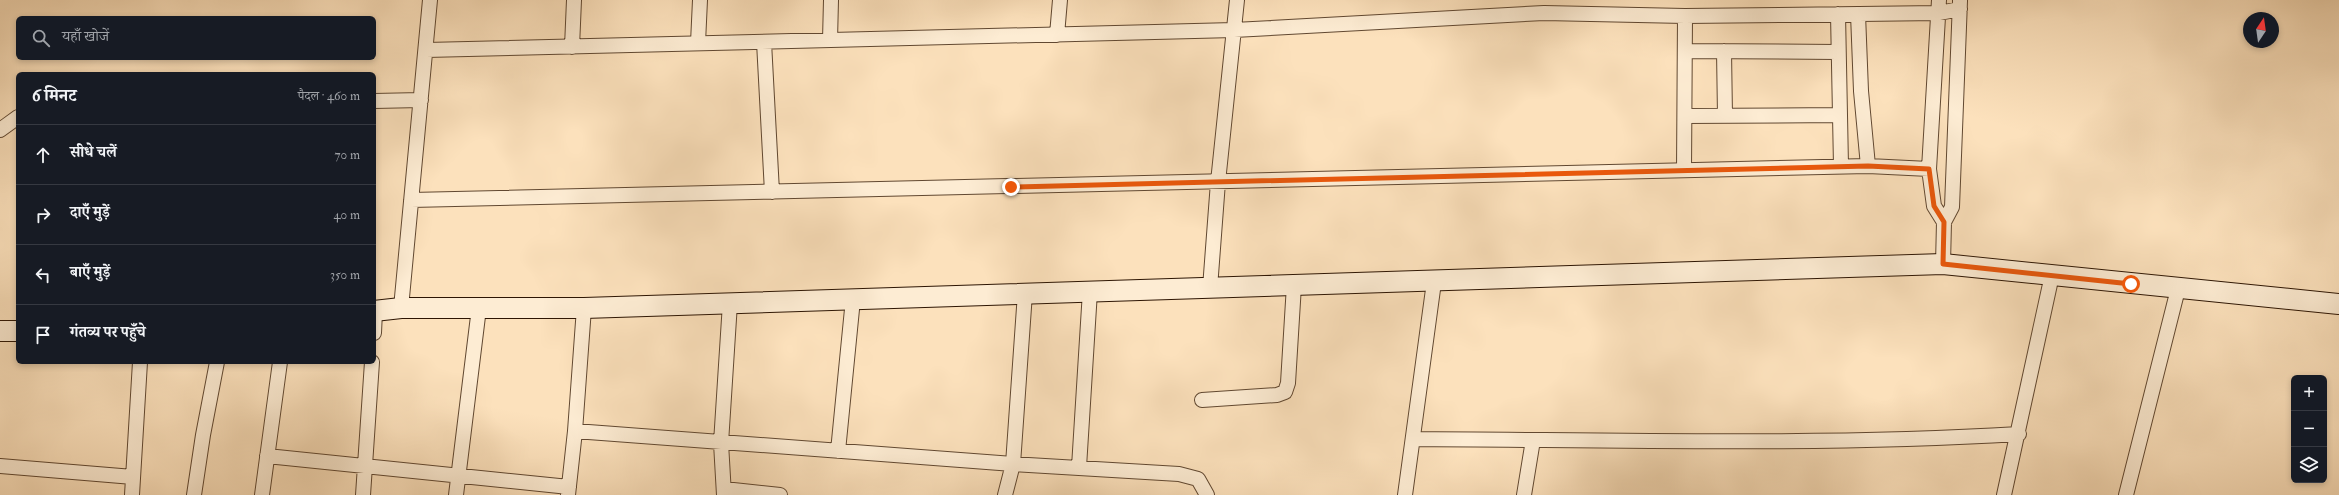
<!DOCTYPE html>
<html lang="hi">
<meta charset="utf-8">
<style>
:root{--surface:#171b24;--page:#242831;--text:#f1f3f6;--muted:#9ea1a6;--line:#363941}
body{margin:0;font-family:"IM FELL Double Pica","Noto Serif Devanagari",serif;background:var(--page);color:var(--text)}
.controls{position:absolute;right:12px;bottom:12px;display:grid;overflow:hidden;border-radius:6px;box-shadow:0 2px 6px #0003}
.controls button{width:36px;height:36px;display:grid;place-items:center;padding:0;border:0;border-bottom:1px solid var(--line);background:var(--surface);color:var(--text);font:20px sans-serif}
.compass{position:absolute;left:2243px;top:12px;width:36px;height:36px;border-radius:50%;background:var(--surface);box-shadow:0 2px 6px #0003;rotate:13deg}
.stop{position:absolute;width:12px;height:12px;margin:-9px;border:3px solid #ea580c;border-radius:50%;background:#fff}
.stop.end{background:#ea580c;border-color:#fff;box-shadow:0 1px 4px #0008}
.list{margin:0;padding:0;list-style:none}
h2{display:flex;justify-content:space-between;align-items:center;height:52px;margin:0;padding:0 16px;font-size:17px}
h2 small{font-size:13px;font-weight:400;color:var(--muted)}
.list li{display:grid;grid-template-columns:26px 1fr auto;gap:12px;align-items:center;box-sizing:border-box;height:60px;padding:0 16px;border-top:1px solid var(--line)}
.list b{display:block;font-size:15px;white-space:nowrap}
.list em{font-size:13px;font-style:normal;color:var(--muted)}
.icon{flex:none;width:22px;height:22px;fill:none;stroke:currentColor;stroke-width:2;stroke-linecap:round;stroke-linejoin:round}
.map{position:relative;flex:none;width:2339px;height:495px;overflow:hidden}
.search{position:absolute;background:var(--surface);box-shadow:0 2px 6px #0003;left:16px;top:16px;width:360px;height:44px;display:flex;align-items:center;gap:10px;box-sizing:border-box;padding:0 14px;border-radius:6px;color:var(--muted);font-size:15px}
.panel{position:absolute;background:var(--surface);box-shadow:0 2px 6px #0003;left:16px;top:72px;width:360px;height:292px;border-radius:6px}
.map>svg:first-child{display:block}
</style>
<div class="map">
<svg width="2339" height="495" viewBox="0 0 2339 495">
<rect width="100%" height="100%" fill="#fce1bc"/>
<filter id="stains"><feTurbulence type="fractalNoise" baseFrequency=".005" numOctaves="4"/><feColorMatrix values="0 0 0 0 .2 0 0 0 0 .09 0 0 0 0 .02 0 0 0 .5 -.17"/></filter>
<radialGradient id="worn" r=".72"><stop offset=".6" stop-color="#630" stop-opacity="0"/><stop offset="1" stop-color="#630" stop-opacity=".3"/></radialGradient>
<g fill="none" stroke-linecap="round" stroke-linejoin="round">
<g stroke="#614831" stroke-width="16">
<path id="street" d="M1939 0 1929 169 1934 206 1944 222
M1838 14 1841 166
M1858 14 1861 91 1868 166
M1057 35 1060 0
M830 40 831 0
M764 42 772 192
M698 43 700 0
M572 47 574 0
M426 50 1234 30 1544 13 1685 16 1939 13 1960 9
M1685 51 1838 52
M1724 51 1725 116
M374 101 421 100
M1685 116 1840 115
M0 130 18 117
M1684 170 1685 16
M411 200 1868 166 1929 169
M1943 264 1944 222 1952 207 1960 1
M1210 288 1218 182 1237 0
M401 308 430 0
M374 333 375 311
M1202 400 1277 395 1285 392 1288 383 1294 285
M575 431 1013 464 1025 293
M1413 439C1614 440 1817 446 2019 434
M838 451 853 299
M267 456 569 487
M0 466 133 477
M1079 467 1090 291
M724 489 780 495
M132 495 140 362
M194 495 203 435 217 362
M262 495 280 362
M363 495 372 362
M456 495 479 308
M568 495 575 431 584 308
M724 495 721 443 730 303
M1005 495 1013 464 1179 474 1198 479 1207 495
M1405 495 1434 282
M1524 495 1533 440
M2004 495 2052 275
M2126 495 2178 289"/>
</g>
<g stroke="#2d1503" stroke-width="22">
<path id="secondary" d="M374 311 401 308H584L1943 264 2339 304
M0 331H18"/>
</g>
<use href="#street" stroke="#fdecd3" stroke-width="14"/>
<use href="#secondary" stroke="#fdecd3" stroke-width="20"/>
</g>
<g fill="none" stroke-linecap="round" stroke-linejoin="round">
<path stroke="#ea580c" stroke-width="5" d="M1011 187 1868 166 1929 169 1934 206 1944 222 1943 264 2131 284"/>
</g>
<rect width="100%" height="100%" filter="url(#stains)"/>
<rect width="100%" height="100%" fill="url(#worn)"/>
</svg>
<div class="controls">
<button>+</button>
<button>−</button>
<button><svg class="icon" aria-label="layers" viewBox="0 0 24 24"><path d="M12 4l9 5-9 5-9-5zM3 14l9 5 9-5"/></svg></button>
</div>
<svg class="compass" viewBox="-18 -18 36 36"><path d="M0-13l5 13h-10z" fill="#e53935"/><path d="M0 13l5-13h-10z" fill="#9ea1a6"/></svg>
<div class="stop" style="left:2131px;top:284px"></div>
<div class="stop end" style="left:1011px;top:187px"></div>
<div class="search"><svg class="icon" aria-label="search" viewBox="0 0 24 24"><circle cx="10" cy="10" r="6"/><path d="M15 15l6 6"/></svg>यहाँ खोजें</div>
<section class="panel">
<h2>6 मिनट<small>पैदल · 460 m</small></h2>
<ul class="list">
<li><svg class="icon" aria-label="ahead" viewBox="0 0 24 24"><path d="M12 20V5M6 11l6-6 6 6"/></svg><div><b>सीधे चलें</b></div><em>70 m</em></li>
<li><svg class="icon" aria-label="right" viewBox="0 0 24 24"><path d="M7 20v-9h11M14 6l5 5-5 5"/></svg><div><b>दाएँ मुड़ें</b></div><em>40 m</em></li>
<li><svg class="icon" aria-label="left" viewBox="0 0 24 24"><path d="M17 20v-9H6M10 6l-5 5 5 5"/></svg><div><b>बाएँ मुड़ें</b></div><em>350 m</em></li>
<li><svg class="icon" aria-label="arrive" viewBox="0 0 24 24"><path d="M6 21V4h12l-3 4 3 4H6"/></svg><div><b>गंतव्य पर पहुँचे</b></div></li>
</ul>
</section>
</div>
